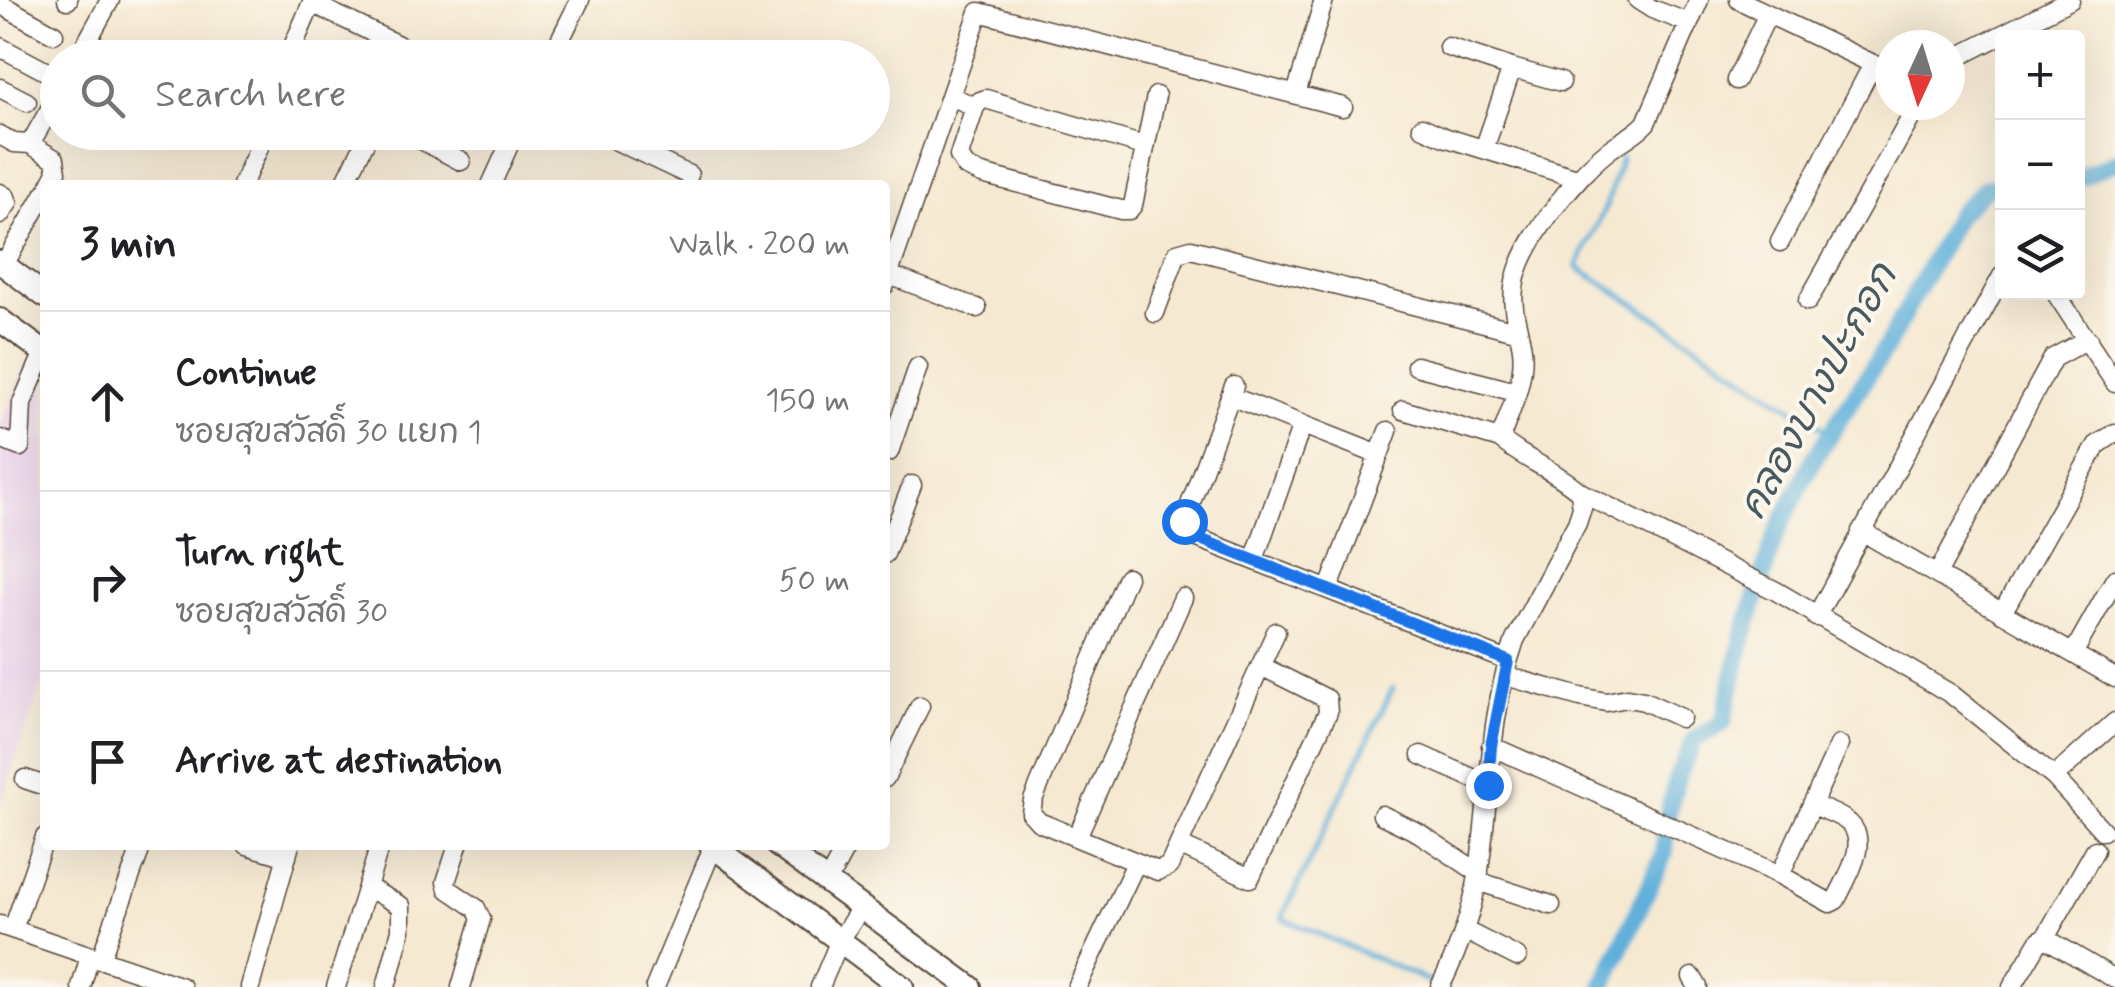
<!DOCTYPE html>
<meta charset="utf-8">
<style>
:root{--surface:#fff;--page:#f2f2f2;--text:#202124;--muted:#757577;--line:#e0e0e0}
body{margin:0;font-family:Mynerve,"Playpen Sans Thai",sans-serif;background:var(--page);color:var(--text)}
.controls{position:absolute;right:30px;top:30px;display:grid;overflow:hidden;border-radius:10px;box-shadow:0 10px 40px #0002}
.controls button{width:90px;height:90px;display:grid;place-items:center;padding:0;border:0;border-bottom:2px solid var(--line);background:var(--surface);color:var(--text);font:50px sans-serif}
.compass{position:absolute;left:1875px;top:30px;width:90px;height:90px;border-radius:50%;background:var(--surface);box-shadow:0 10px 40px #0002;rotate:184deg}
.stop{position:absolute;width:30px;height:30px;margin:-22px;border:8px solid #1a73e8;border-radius:50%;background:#fff}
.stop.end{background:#1a73e8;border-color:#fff;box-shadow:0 2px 10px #0008}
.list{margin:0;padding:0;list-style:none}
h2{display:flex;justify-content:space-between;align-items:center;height:130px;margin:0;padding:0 40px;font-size:42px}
h2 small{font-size:32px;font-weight:400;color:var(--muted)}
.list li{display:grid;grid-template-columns:65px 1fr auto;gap:30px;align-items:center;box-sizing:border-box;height:180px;padding:0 40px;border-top:2px solid var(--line)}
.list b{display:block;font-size:38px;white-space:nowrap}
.list p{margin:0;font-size:32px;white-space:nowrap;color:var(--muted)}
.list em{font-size:32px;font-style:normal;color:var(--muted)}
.icon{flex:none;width:55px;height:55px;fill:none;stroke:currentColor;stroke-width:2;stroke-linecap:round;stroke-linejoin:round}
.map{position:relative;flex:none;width:2115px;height:987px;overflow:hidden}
.search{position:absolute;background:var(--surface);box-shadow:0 10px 40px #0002;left:40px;top:40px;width:850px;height:110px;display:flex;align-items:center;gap:25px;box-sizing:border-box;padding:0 35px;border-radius:55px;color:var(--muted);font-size:38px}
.panel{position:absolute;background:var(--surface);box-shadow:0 10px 40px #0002;left:40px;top:180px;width:850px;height:670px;border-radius:10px}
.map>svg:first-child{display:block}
</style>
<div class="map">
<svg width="2115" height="987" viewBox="0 0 2115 987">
<rect width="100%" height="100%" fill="#fbf7ec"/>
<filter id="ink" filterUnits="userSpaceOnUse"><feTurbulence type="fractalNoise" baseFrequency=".01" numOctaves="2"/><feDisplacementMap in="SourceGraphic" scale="20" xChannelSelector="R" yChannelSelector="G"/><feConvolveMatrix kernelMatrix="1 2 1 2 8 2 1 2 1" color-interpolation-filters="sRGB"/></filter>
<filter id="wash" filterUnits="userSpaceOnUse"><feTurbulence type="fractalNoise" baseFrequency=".0048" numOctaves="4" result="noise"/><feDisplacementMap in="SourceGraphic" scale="40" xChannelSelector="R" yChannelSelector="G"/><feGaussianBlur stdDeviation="2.25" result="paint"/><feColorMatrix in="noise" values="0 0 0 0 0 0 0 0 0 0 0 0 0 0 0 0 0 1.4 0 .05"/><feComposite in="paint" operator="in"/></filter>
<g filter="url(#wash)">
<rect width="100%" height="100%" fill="#f6e9d2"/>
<path fill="#ead1ec" d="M27 364 45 378V673L0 806V425Z"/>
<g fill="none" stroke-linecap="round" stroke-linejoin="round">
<path stroke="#60b0da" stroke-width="5" d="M1621 158 1607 204 1577 267C1663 320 1744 379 1829 432
M1393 688 1282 918 1435 984"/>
<path stroke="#60b0da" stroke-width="18" d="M2078 178 2115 162
M1603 987 1664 854 1666 821 1678 775 1694 740 1723 723 1743 639 1775 537 1813 460 1888 344 1958 214 1985 188 2002 185"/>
</g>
</g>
<g filter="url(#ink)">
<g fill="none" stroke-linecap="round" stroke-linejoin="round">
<g stroke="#574739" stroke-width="21">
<path id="minor" d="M67 0H68
M1638 0 1652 9 1689 23
M1739 0 1890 72
M312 3 398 45 405 58
M0 4 54 34
M0 47 47 72
M1448 47 1512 68
M117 51 129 58
M78 58 110 0
M288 58 313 0
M551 58 580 0
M1950 61 2070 0
M1736 80 1768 14
M0 88 27 102
M1296 94 1324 0
M951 96 975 107 959 156 966 167 982 174 1121 210H1129L1133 205 1156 96
M975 107 980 101 986 99 1144 146
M1422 127 1444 137 1577 178
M406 132 461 161
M598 132 689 175
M0 135 14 143 30 144
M1484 149 1512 68 1561 82
M50 185 57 172 55 159 30 144 58 95
M242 185 261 143 260 132
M344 185 370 132
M491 185 515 132
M0 193 6 197 8 203 0 215
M1780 242 1873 64
M4 265 45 193
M889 275 977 308
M885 285 979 12 1343 107
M2055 292 2115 383
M1808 301 1918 105
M1155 313 1177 253 1191 249 1516 331
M1416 366 1516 392
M1234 386 1184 521 1190 535 1508 661
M1230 396 1379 455
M1403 410 1500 439
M0 439 20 447 22 403 44 352
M889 452 918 367
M1580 492 1776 591 1951 694 2054 777 2103 831
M1861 531 2115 678
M885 554 912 485
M1254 560 1302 425
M1938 573 2053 358 2088 339
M1127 577 1033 800 1031 813 1039 822 1158 871 1169 866 1276 632
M1329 588 1388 431
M2002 613 2097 445 2115 433
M1816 617 2002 276
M2074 652 2115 579
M1506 676 1580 697 1606 702 1627 698 1644 701 1681 718
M1491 746 1780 875 1830 903 1836 900C1845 880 1871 843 1849 823 1841 815 1823 810 1812 804
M1421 755 1488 785
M2054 777 2115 722
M885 778 920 706
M25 779 45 786
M1382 815 1419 833 1479 873
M1077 837 1183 598
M247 845 287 857
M458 845 446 882 448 889 476 908 481 919 461 987
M1179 845 1250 878 1328 712 1327 699 1261 666
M1780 875 1839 745
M1477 881 1551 905
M827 882 847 845
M367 887 401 906V930L386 987
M0 925 182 987
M13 929 45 837
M1464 930 1517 957
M2045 938 2115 979
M100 960 142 845
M1692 977 1698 987
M81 987 90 956
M250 987 290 845
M336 987 380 845
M655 987 713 847
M820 987 840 940 861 908
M1077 987 1136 863
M1440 987C1458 951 1473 910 1479 870 1490 793 1489 714 1515 640L1577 523 1582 508 1580 492C1555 470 1525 460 1500 439 1510 412 1526 378 1522 349 1519 328 1511 310 1514 288 1518 246 1576 175 1609 150 1622 140 1634 136 1646 123L1699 0
M2012 987 2040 940 2045 938 2095 850"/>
</g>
<g stroke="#574739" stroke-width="26">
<path id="major" d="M0 262 45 296
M0 320 45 353
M711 845 902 987
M777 845 970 987"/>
</g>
<use href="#minor" stroke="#fff" stroke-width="18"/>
<use href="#major" stroke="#fff" stroke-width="22"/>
</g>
</g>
<g fill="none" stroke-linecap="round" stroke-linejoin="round" filter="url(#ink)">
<path stroke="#1a73e8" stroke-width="12" d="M1184 521 1190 535 1508 661 1491 746 1488 785"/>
</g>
<g text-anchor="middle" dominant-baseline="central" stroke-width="8" stroke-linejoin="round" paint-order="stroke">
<g font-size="40" font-style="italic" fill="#485960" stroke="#fbf7ec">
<text transform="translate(1819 392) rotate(-61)">คลองบางปะกอก</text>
</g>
</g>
</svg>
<div class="controls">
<button>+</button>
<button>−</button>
<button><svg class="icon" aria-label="layers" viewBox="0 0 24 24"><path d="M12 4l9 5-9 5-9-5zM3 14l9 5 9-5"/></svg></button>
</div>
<svg class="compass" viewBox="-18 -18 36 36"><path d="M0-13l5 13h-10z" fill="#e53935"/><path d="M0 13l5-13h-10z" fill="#757577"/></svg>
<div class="stop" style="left:1184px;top:521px"></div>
<div class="stop end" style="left:1488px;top:785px"></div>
<div class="search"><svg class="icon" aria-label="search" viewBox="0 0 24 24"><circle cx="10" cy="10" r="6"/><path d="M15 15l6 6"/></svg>Search here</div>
<section class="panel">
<h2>3 min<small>Walk · 200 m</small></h2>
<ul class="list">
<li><svg class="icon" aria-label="ahead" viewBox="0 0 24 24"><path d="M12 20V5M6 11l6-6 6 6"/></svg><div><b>Continue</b><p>ซอยสุขสวัสดิ์ 30 แยก 1</p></div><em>150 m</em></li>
<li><svg class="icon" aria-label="right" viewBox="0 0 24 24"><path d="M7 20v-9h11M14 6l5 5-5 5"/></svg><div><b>Turn right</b><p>ซอยสุขสวัสดิ์ 30</p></div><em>50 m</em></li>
<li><svg class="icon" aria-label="arrive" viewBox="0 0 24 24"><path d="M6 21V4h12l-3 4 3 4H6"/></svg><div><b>Arrive at destination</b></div></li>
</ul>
</section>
</div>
